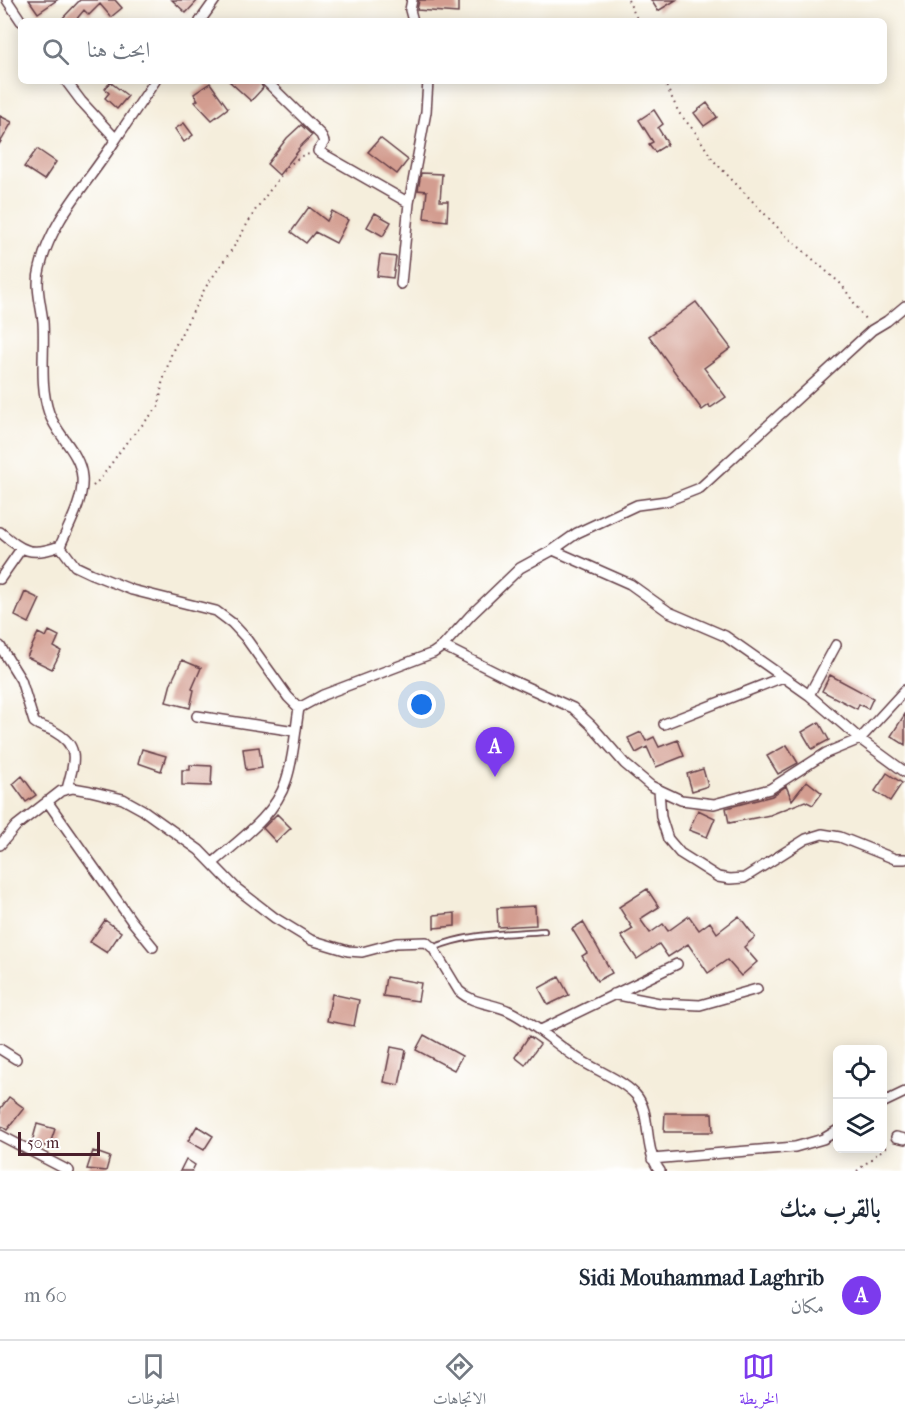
<!DOCTYPE html>
<html lang="ar">
<meta charset="utf-8">
<style>
:root{--surface:#fff;--page:#f6f6f7;--text:#1f2937;--muted:#747a83;--line:#e0e1e3;--accent:#7c3aed}
body{margin:0;font-family:"IM FELL French Canon",Amiri,serif;background:var(--page);color:var(--text);direction:rtl}
.controls{position:absolute;right:18px;bottom:18px;display:grid;overflow:hidden;border-radius:9px;box-shadow:0 3px 15px #0003}
.controls button{width:54px;height:54px;display:grid;place-items:center;padding:0;border:0;border-bottom:2px solid var(--line);background:var(--surface);color:var(--text);font:30px sans-serif}
.scale{position:absolute;left:18px;bottom:15px;width:82px;box-sizing:border-box;padding-left:6px;border:3px solid #4a1f2b;border-top:0;font-size:16px;line-height:21px;white-space:nowrap;color:#4a1f2b;-webkit-text-stroke:4px #fff;paint-order:stroke}
.you{position:absolute;left:422px;top:705px;width:21px;height:21px;margin:-15px;border:4px solid #fff;border-radius:50%;background:#1a73e8;box-shadow:0 0 0 9px #1a73e833}
.badge{display:grid;place-items:center;width:39px;height:39px;border-radius:50%;background:var(--accent);color:#fff;font-size:20px;font-weight:700}
.pin{position:absolute;translate:-50% -50px;filter:drop-shadow(0 2px 3px #0008)}
.pin::after{content:'';position:absolute;top:32px;width:21px;height:18px;background:inherit;clip-path:polygon(0 0,100% 0,50% 100%)}
.list{margin:0;padding:0;list-style:none}
h2{display:flex;justify-content:space-between;align-items:center;height:78px;margin:0;padding:0 24px;font-size:26px}
h2 small{font-size:20px;font-weight:400;color:var(--muted)}
.list li{display:grid;grid-template-columns:39px 1fr auto;gap:18px;align-items:center;box-sizing:border-box;height:90px;padding:0 24px;border-top:2px solid var(--line)}
.list b{display:block;font-size:22px;white-space:nowrap}
.list p{margin:0;font-size:20px;white-space:nowrap;color:var(--muted)}
.list em{font-size:20px;font-style:normal;color:var(--muted)}
.icon{flex:none;width:33px;height:33px;fill:none;stroke:currentColor;stroke-width:2;stroke-linecap:round;stroke-linejoin:round}
.map{position:relative;flex:none;width:905px;height:1171px;overflow:hidden;direction:ltr}
.search{position:absolute;background:var(--surface);box-shadow:0 3px 15px #0003;left:18px;right:18px;top:18px;height:66px;display:flex;align-items:center;gap:15px;box-sizing:border-box;padding:0 21px;border-radius:9px;color:var(--muted);font-size:22px}
.sheet{height:168px;background:var(--surface)}
nav{display:flex;justify-content:space-around;align-items:center;box-sizing:border-box;height:84px;border-top:2px solid var(--line);background:var(--surface);font-size:16px;color:var(--muted)}
nav a{display:grid;justify-items:center;gap:3px}
nav .on{color:var(--accent)}
.map>svg:first-child{display:block}
</style>
<div class="map">
<svg width="905" height="1171" viewBox="0 0 905 1171">
<rect width="100%" height="100%" fill="#fff"/>
<filter id="ink" filterUnits="userSpaceOnUse"><feTurbulence type="fractalNoise" baseFrequency=".0167" numOctaves="2"/><feDisplacementMap in="SourceGraphic" scale="12" xChannelSelector="R" yChannelSelector="G"/><feConvolveMatrix kernelMatrix="1 2 1 2 8 2 1 2 1" color-interpolation-filters="sRGB"/></filter>
<filter id="wash" filterUnits="userSpaceOnUse"><feTurbulence type="fractalNoise" baseFrequency=".008" numOctaves="4" result="noise"/><feDisplacementMap in="SourceGraphic" scale="24" xChannelSelector="R" yChannelSelector="G"/><feGaussianBlur stdDeviation="1.35" result="paint"/><feColorMatrix in="noise" values="0 0 0 0 0 0 0 0 0 0 0 0 0 0 0 0 0 1.4 0 .05"/><feComposite in="paint" operator="in"/></filter>
<g filter="url(#wash)">
<rect width="100%" height="100%" fill="#f5eedc"/>
<g id="blocks">
<path fill="#d39d90" d="M29 0H57L38 13Z
M80 0H115L122 8 111 17 100 4 89 15 84 10 75 21H60Z
M172 0H198L186 13Z
M419 0H458V13L417 10Z
M651 0H676L658 11Z
M229 81H259L263 88 251 101Z
M110 82 128 96 117 109 105 98 109 93 105 89Z
M210 83 228 108 212 120 195 102 198 100 194 94Z
M707 103 717 117 704 126 694 113Z
M654 110 663 124 658 128 668 144 655 152 649 144 653 142 639 120Z
M0 116 12 122 0 143Z
M184 123 193 135 184 142 175 129Z
M301 125 312 135 298 149 299 150 279 175 267 164 287 138Z
M380 138 408 160 397 174 368 152Z
M37 149 56 162 44 180 24 167Z
M421 173 442 174 440 201H448L447 221 424 218 427 191 418 190Z
M309 207 327 221 332 211 348 220 336 243 315 232 306 243 291 232Z
M375 213 391 222 383 236 367 227Z
M380 255 396 257 393 278 377 276Z
M696 302 731 348 704 368 726 397 710 408 709 405 702 410 649 336Z
M25 592 40 599 29 623 15 616Z
M49 631 59 636 54 647 61 651 52 669 27 657 38 633 46 637Z
M182 660 201 668 192 689 194 690 190 708 166 702 171 683Z
M830 675 873 698 868 709 859 704 857 709 822 691Z
M905 714V745L891 736Z
M819 722 829 740 812 749 802 732Z
M641 732 646 741 654 737 659 747 678 740 684 756 656 767 647 747 636 753 628 738Z
M787 745 798 763 778 774 767 756Z
M259 747 262 768 246 770 243 749Z
M142 749 166 756 161 771 138 763Z
M190 765 212 766 211 786 182 785V770H190Z
M703 769 708 786 692 791 687 774Z
M887 773 902 783 890 801 875 791Z
M22 776 36 795 26 802 13 784Z
M807 781 822 793 813 805 805 801 770 815 729 823 726 808 772 796 786 786 792 800Z
M698 810 715 818 707 837 689 830Z
M277 814 291 828 276 842 263 828Z
M647 889 659 907 640 919 650 933 663 924 668 931 689 916 699 930 710 922 717 933 739 916 755 937 744 947 757 962 741 976 727 960 708 973 688 944 668 957 659 944 637 959 621 936 633 929 619 907Z
M535 906 536 925 498 927 497 908Z
M455 913V926L434 928V915Z
M105 920 121 932 107 953 90 942Z
M583 922 612 973 597 981 582 956 587 953 572 929Z
M386 977 421 983 418 1001 383 996Z
M559 977 569 995 548 1005 539 988Z
M332 994 359 1000 354 1026 327 1021Z
M424 1035 462 1056 454 1070 416 1050Z
M529 1036 540 1044 525 1065 515 1057Z
M391 1047 406 1050 399 1085 384 1082Z
M9 1097 24 1108 7 1130 0 1125V1109Z
M665 1113H712L713 1132H664Z
M37 1124 55 1129 49 1147 32 1142Z
M197 1126 213 1136 204 1150 188 1141Z
M93 1151 110 1157 106 1171 87 1169Z
M186 1159 195 1165 192 1171H180Z"/>
</g>
</g>
<g filter="url(#ink)">
<use href="#blocks" fill-opacity="0" stroke="#643e46" stroke-width="1.5"/>
<g fill="none" stroke-linecap="round" stroke-linejoin="round">
<g stroke="#643e46" stroke-width="8">
<path id="lane" d="M433 948C468 933 506 934 544 931"/>
</g>
<g stroke="#643e46" stroke-width="12">
<path id="street" d="M7 0 21 21
M412 0 410 10 413 21
M200 21 215 0
M66 81 81 101 116 139C90 181 51 219 40 268 35 286 41 304 43 322 45 352 39 384 49 413 57 436 80 452 82 477 84 500 69 525 60 546L75 566 92 574 132 590 216 611 232 623 245 637 288 697 299 708 323 695 433 653 443 646 471 615 520 568 553 550 577 533 637 505 667 501 700 488 872 330 887 321 905 306
M266 81 321 135 324 142 318 151 409 203
M116 139 155 81
M401 284 409 203 426 112 428 81
M0 532C23 551 30 557 60 546
M553 550 630 584 669 612 725 636 809 695 860 739 905 772
M0 579 21 549
M0 646 21 680 34 722C40 727 49 728 55 732 82 747 73 765 67 789
M443 646 509 679 573 708 591 725 625 764 651 786 681 800 714 804 770 789 826 753 860 739 905 690
M809 695 836 645
M197 716 295 731
M664 724 783 677
M659 790 661 817 668 839 680 853 718 877 730 879 744 878 806 839 822 834 840 837 895 859H905
M47 801 131 920 153 947
M0 845 16 826 61 791 73 788 90 791 123 799 143 810 199 850 236 888 275 918 311 940 348 951 362 952 396 943 426 942 433 948 459 991C473 1004 492 1003 509 1011 534 1023 554 1043 577 1058 595 1070 619 1078 635 1094 653 1113 642 1148 660 1171
M213 863C239 840 275 816 286 781 294 758 295 732 299 708
M613 994 659 1003 700 1005 757 989
M541 1030 677 964
M0 1049 16 1059
M882 1103 905 1092
M0 1135 69 1171
M896 1137 905 1139
M652 1159 795 1147 823 1139 838 1130"/>
</g>
<path stroke="#643e46" stroke-width="2" stroke-dasharray="1.5 4.5" stroke-linecap="butt" d="M628 0 638 21
M664 81 679 113 696 133 713 160 782 232 842 285 867 322
M93 486 101 478 126 443 159 406 162 384 172 352 205 288 235 245 256 209 288 166 301 156 310 154
M857 1171 889 1144"/>
<use href="#lane" stroke="#fff" stroke-width="4.5"/>
<use href="#street" stroke="#fff" stroke-width="9"/>
</g>
</g>
</svg>
<div class="controls">
<button><svg class="icon" aria-label="locate" viewBox="0 0 24 24"><circle cx="12" cy="12" r="6"/><path d="M12 2v4M12 18v4M2 12h4M18 12h4"/></svg></button>
<button><svg class="icon" aria-label="layers" viewBox="0 0 24 24"><path d="M12 4l9 5-9 5-9-5zM3 14l9 5 9-5"/></svg></button>
</div>
<div class="scale">50 m</div>
<div class="you"></div>
<div class="pin badge" style="left:495px;top:777px">A</div>
<div class="search"><svg class="icon" aria-label="search" viewBox="0 0 24 24"><circle cx="10" cy="10" r="6"/><path d="M15 15l6 6"/></svg>ابحث هنا</div>
</div>
<section class="sheet">
<h2>بالقرب منك<small></small></h2>
<ul class="list">
<li><span class="badge">A</span><div><b>Sidi Mouhammad Laghrib</b><p>مكان</p></div><em>60 m</em></li>
</ul>
</section>
<nav>
<a class="on"><svg class="icon" aria-label="map" viewBox="0 0 24 24"><path d="M3 6l6-2 6 2 6-2v14l-6 2-6-2-6 2zM9 4v14M15 6v14"/></svg>الخريطة</a>
<a><svg class="icon" aria-label="directions" viewBox="0 0 24 24"><path d="M12 3l9 9-9 9-9-9zM9 14v-3h6M13 9l2 2-2 2"/></svg>الاتجاهات</a>
<a><svg class="icon" aria-label="saved" viewBox="0 0 24 24"><path d="M7 4h10v16l-5-4-5 4z"/></svg>المحفوظات</a>
</nav>
